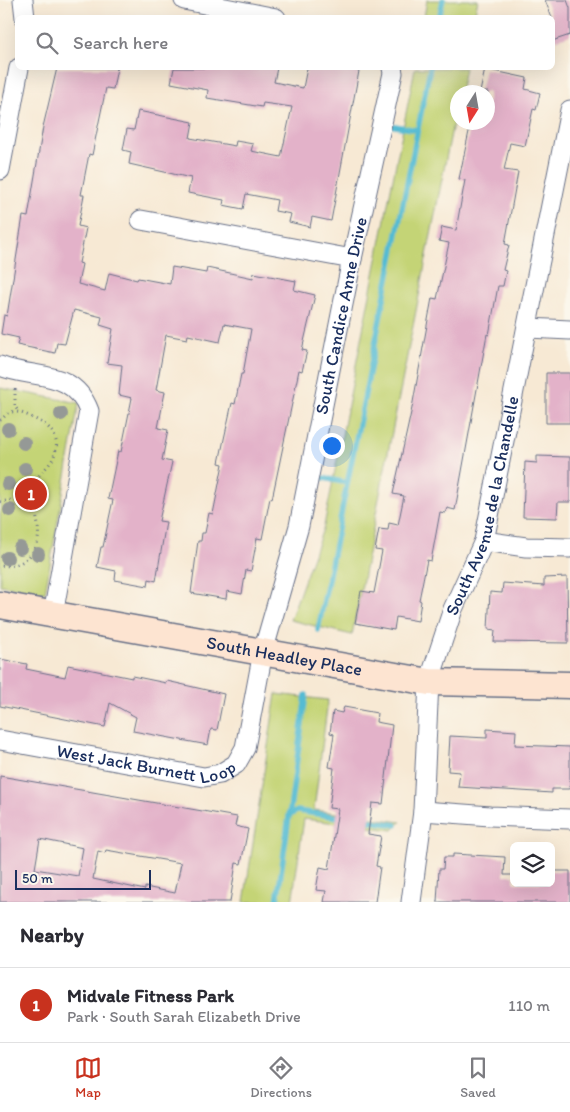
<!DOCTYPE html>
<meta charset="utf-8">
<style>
:root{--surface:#fff;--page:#f2f2f3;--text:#2b2b33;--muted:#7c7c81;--line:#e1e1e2;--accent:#c8321e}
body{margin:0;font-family:Itim,sans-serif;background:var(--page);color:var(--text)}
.controls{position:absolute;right:15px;bottom:15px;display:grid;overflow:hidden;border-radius:8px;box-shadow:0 5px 20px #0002}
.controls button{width:45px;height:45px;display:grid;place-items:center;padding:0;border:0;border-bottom:1px solid var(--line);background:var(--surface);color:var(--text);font:25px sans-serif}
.compass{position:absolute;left:450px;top:85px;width:45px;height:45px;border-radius:50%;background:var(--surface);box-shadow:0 5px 20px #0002;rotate:191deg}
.scale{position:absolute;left:15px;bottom:12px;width:136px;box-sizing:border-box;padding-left:5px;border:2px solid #1b2f5e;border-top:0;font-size:14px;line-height:18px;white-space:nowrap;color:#1b2f5e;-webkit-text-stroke:4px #fbf7ec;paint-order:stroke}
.you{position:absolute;left:331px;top:445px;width:18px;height:18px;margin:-12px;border:4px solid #fff;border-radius:50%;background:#1a73e8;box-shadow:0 0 0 8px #1a73e833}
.badge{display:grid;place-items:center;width:32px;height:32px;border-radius:50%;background:var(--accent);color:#fff;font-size:16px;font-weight:700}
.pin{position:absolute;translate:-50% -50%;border:2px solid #fff;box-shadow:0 1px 5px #0006}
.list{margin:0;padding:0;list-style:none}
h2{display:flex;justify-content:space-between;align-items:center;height:65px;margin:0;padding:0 20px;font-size:21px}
h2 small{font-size:16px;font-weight:400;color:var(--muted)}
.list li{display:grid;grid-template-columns:32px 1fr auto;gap:15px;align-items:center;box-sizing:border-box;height:75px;padding:0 20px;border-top:1px solid var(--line)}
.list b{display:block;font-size:19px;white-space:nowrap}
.list p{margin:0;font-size:16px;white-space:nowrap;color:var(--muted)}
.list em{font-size:16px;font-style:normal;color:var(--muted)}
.icon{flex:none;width:28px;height:28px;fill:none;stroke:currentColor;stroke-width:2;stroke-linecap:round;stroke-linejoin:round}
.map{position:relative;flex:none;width:570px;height:902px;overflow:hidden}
.search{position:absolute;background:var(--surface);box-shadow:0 5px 20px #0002;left:15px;right:15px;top:15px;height:55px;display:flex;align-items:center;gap:12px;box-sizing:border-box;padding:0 18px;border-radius:8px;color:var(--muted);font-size:19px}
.sheet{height:140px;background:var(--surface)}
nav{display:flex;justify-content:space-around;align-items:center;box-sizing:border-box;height:70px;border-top:1px solid var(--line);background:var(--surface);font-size:14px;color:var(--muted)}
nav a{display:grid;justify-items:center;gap:2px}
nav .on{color:var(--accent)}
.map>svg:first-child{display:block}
</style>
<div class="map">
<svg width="570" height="902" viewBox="0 0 570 902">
<rect width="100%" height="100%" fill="#fbf7ec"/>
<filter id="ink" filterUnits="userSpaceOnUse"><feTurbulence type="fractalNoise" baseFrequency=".02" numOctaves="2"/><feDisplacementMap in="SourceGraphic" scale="10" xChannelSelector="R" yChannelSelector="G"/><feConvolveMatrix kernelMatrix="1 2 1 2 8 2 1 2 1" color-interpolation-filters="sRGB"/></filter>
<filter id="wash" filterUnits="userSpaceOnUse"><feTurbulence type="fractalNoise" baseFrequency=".0096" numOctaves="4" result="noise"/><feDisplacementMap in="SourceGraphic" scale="20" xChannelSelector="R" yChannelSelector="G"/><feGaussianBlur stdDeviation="1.12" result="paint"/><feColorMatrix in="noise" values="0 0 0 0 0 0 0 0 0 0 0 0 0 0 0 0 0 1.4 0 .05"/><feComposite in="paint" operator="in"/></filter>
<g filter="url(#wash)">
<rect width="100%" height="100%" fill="#f7e9d4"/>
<path fill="#c4d476" stroke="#70826a" d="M427 0H478L474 17H424Z
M415 68H465L460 92H458L457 103 352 635 290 620 324 526Z
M0 388 79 403 45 593 0 585Z
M276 694 328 700 314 810 401 822 393 830 304 819 292 902H244Z"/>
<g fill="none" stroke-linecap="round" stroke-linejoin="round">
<path stroke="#55bbd3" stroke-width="5.5" d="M439 18 443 0
M390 125 417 130
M324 478 347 483
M318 630 430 68
M289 816 297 811 345 818
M364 820 396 825
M277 902 306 695"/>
</g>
<g id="blocks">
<path fill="#e3b2c9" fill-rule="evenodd" d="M545 0H567L570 8V35L552 41V18Z
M57 68H117L113 89 106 88 92 155 89 154 81 195H84L78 226 86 228 79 263 82 264 78 284 105 291 109 273 137 280 138 278 170 284 172 267 206 273 207 268 253 278 254 273 296 281 294 290 315 295 302 350 307 351 302 371 299 370 272 499 270 498 262 539 257 538 251 571 246 570 242 594 227 591 226 599 191 593 198 541H201L202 533H205L209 513 213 514 223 464 219 463 224 439 232 403 235 404 241 374H243L251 329 224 324 220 342 188 335 187 339 166 335 156 390 165 392 158 428 168 430 162 460 172 462 159 521 166 522 156 581 149 579 148 586 115 580 116 571 97 567 101 547H103L113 500 108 499 118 451 121 452 132 398 119 395 122 365 107 363 113 329 100 325 102 317 74 310 65 344 57 343 55 353 17 345 19 338 1 334 4 315 7 316 23 216 28 217 43 127Z
M174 68H277L274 82 303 88 307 68H341L359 71 331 221 312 217 310 227 289 222 291 214 275 211 277 200 246 194 243 209 223 205 224 200 188 193 191 178 129 164 131 152 123 150 127 129 134 130 138 111 193 122 190 138 235 146 236 141 253 144 251 151 281 157 292 107 263 103 262 107 207 98 208 90 171 83Z
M485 69 527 78 525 89 540 93 536 110 533 109 525 146 510 143 504 170 518 172 505 244 509 245 503 270 506 271 503 286H498L489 335 487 334 455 510 447 508 445 513 440 512 431 561 427 560 419 600 421 601 418 621 396 617 394 630 355 623 361 591 374 593 382 551 375 550 379 529 388 530 389 523 398 525 404 496 393 494 412 408 432 298 437 299 449 243 439 241 442 227 456 230 465 180 459 179 471 122H488V92H480Z
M546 373H570V423H546Z
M537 456 570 457V502H558L557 518 523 517 525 462 537 463Z
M567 577 568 643 494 642 495 630 488 629 490 592 502 593 503 583 544 586V578Z
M0 659 27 664 26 669 65 677 68 665 132 678V676L166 683 167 681 224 694 217 730 211 729 208 745 133 731 136 717 110 703 105 727 0 706Z
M344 707 377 713 376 722 392 725 383 804 372 803 368 834 381 836 376 866 380 867 375 902H324L326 891 316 890 320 867 329 869 338 809 329 808 334 768 329 767 334 734 330 733 333 711 342 713Z
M487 729 516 731 515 745 570 747V789H552V793L458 787 460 772 448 771 450 736 487 738Z
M0 776 237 817 235 826 248 829 241 864 236 863 230 902H0ZM40 839 83 848 78 876 35 869ZM106 850 181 863 175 893 145 887V890L93 879 98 851 105 853Z
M453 854 505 857 504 875H514V883H551V871H570V902H437L439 869H443L444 857H453Z"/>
</g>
</g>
<g filter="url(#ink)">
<use href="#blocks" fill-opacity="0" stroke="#687087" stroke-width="1"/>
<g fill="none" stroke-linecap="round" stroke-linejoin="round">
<g stroke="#687087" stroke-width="21">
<g id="street">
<path d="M23 0 25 18"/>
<path d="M184 0 276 18"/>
<path d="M0 170 19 68"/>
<path d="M141 220 352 259"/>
<path d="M528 328 570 330"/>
<path d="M0 366C35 380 73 368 89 411L53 615"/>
<path d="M484 541 526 547 570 548"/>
<path id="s1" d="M0 740 204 777 220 774 236 764 245 748 263 652 299 526 352 259 393 73 392 68"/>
<path d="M423 811 490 816 570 819"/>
<path id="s2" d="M411 902 423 811 429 682 453 609 484 541 570 110"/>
</g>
</g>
<g stroke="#687087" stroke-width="29">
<g id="secondary">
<path id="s3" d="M0 605 429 682 570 685"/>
</g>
</g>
<path stroke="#687087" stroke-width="3" stroke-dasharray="1 4" stroke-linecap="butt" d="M15 389V407L19 412
M0 420C3 419 5 415 8 413 17 409 29 416 37 420 54 428 62 442 52 460 46 470 35 476 33 488 31 513 51 540 25 560 18 565 9 567 0 565
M0 502 34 496"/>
<use href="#street" stroke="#fff" stroke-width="19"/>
<use href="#secondary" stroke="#fde4d1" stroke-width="26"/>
</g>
<g fill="#959996">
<circle cx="61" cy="414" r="7"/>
<circle cx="8" cy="429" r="7"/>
<circle cx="24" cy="443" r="7"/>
<circle cx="25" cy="469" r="7"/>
<circle cx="8" cy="484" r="7"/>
<circle cx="10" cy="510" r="7"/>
<circle cx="20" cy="548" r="7"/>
<circle cx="38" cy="554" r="7"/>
<circle cx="7" cy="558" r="7"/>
</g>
</g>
<g text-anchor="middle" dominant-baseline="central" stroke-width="4" stroke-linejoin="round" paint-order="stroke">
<g font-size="18" fill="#1b2f5e" stroke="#fbf7ec">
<text stroke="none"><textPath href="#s1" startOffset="704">South Candice Anne Drive</textPath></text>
<text stroke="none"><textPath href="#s2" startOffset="406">South Avenue de la Chandelle</textPath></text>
<text stroke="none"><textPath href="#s3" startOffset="289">South Headley Place</textPath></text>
<text stroke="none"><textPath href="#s1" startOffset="149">West Jack Burnett Loop</textPath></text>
</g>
</g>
</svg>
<div class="controls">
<button><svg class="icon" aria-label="layers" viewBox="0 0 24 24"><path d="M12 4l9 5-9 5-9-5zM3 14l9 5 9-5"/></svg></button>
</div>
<svg class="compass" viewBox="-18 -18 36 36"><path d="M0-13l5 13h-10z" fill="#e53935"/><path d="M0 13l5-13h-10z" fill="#7c7c81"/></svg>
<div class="scale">50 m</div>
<div class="you"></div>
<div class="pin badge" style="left:31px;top:494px">1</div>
<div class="search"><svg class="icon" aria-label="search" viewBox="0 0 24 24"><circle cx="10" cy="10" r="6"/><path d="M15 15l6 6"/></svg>Search here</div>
</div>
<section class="sheet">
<h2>Nearby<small></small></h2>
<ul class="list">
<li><span class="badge">1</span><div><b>Midvale Fitness Park</b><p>Park · South Sarah Elizabeth Drive</p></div><em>110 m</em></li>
</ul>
</section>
<nav>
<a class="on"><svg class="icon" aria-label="map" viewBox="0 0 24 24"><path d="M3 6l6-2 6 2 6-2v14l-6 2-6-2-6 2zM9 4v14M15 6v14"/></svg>Map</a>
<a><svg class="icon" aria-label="directions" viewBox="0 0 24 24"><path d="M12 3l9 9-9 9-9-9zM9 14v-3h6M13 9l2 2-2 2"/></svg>Directions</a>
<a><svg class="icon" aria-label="saved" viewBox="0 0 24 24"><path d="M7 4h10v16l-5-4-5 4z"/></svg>Saved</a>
</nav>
